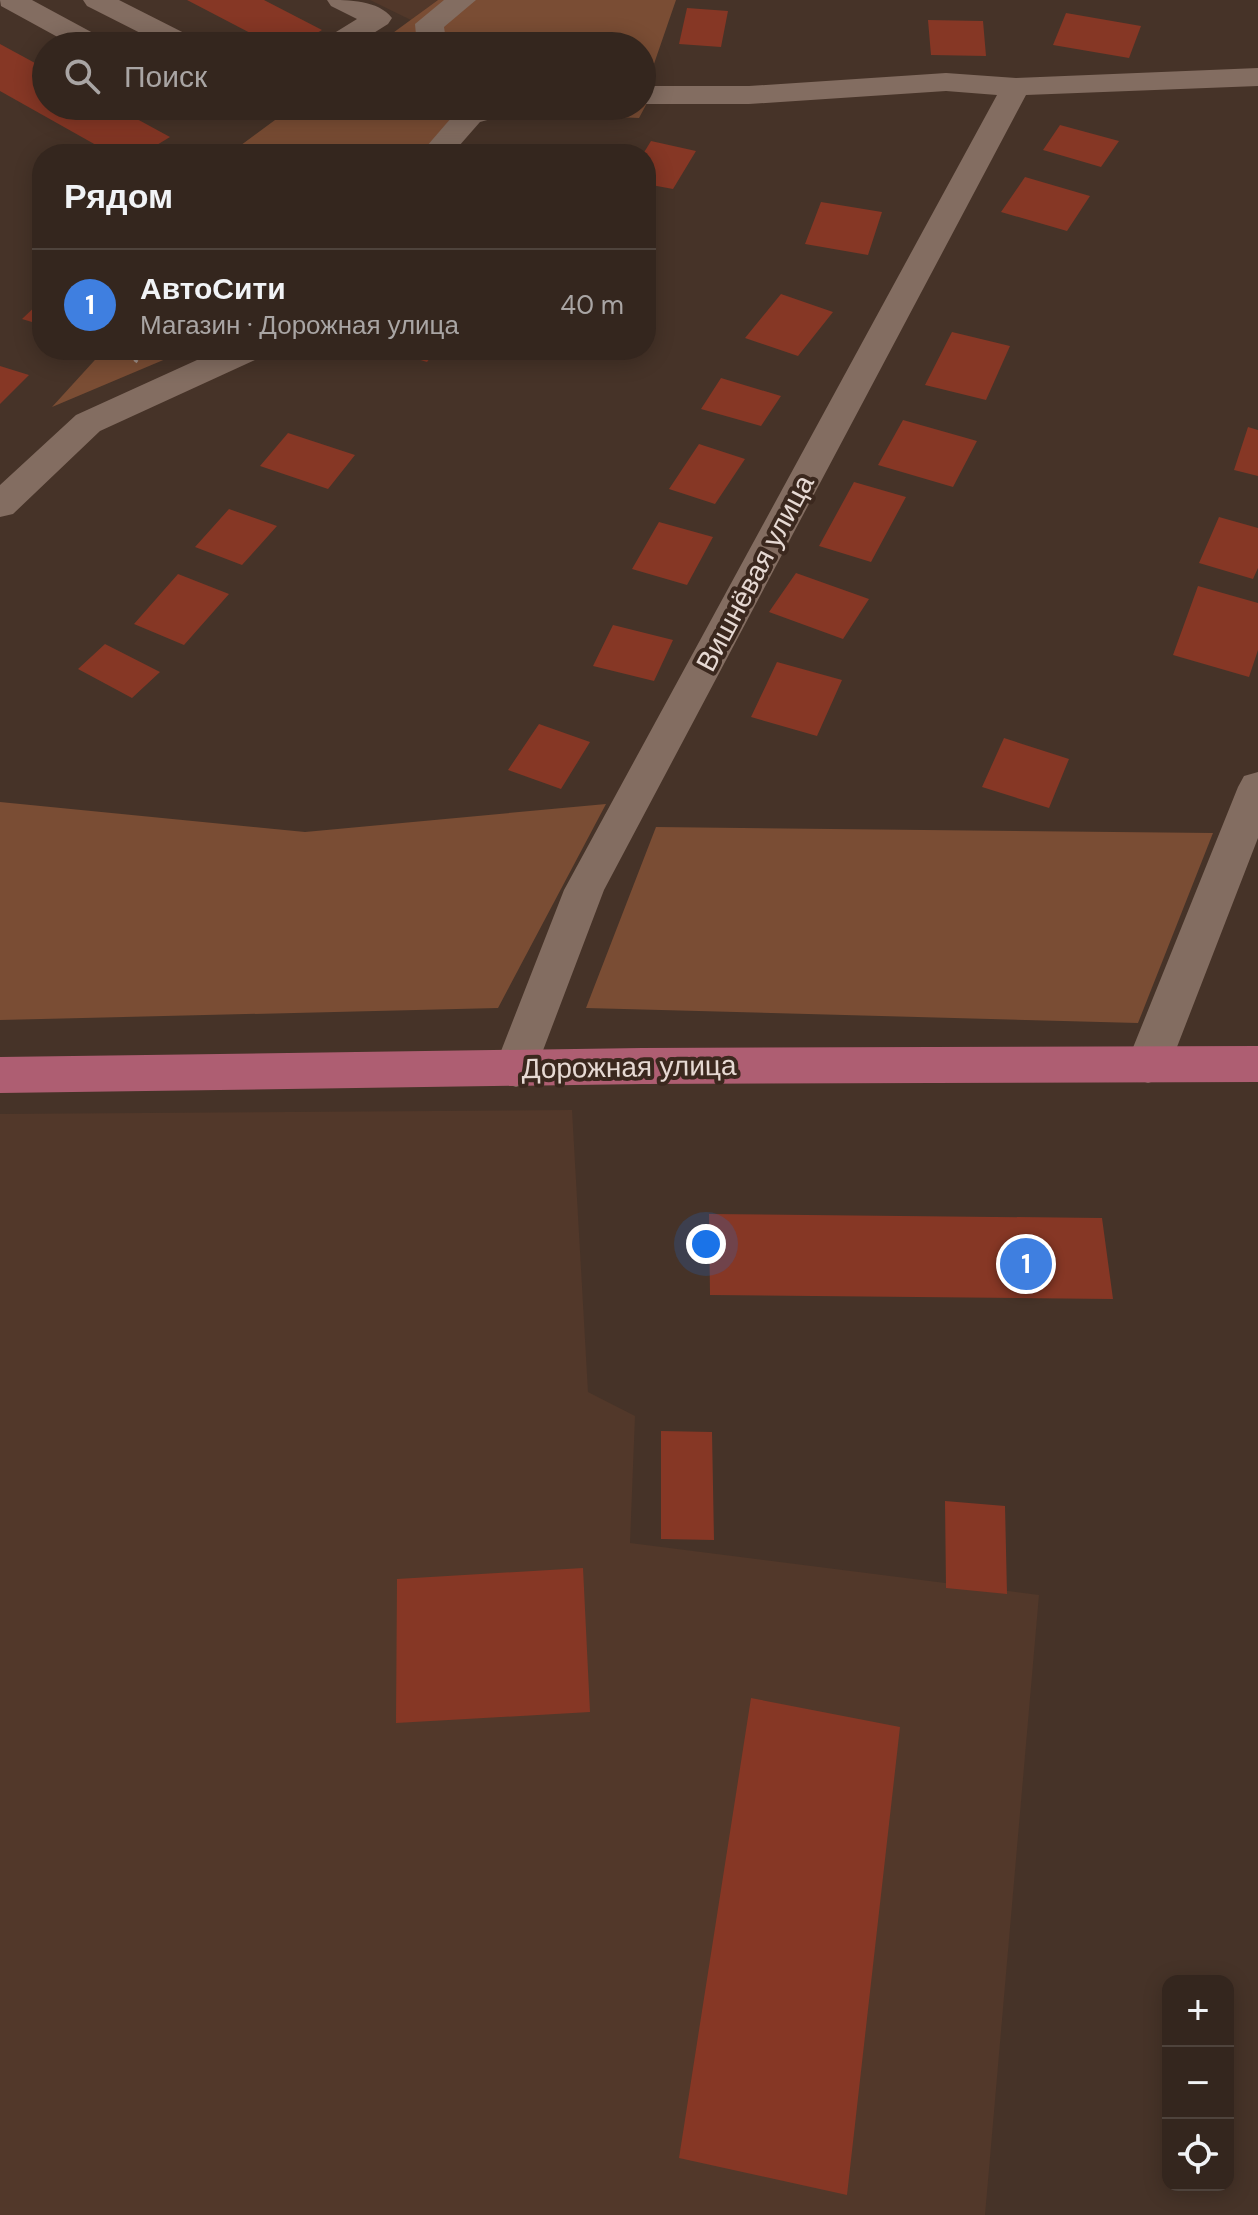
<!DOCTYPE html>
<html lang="ru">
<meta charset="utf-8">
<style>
:root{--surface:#34261e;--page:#3c2e27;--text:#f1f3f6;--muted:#a9a5a4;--line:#4e433c;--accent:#dcb233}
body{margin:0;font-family:"DM Sans",sans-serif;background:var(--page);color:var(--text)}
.controls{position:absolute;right:24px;bottom:24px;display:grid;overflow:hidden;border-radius:16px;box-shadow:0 4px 20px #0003}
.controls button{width:72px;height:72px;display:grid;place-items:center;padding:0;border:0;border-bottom:2px solid var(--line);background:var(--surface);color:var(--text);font:40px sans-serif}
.you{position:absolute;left:706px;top:1244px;width:28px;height:28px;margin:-20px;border:6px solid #fff;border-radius:50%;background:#1a73e8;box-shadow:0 0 0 12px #1a73e833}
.badge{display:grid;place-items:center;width:52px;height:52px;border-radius:50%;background:var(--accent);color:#fff;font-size:26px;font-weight:700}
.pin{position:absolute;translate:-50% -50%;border:4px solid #fff;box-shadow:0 2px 8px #0006}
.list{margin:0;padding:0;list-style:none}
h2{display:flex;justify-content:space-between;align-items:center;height:104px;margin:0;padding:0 32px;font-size:34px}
h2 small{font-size:26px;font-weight:400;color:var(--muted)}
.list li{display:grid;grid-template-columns:52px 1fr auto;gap:24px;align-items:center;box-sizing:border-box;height:112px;padding:0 32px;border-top:2px solid var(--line)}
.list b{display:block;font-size:30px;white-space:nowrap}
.list p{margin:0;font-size:26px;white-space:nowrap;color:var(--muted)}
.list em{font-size:26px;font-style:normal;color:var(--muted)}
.icon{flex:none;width:44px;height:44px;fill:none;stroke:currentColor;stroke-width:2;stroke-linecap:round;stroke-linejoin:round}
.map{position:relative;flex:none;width:1258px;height:2215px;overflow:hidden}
.search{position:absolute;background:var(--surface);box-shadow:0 4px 20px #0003;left:32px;top:32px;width:624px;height:88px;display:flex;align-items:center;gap:20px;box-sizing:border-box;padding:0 28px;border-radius:44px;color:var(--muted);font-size:30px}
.panel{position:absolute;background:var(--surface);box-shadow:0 4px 20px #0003;left:32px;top:144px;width:624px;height:216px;border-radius:32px}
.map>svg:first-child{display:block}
</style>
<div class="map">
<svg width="1258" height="2215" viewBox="0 0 1258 2215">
<rect width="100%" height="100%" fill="#463328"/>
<path fill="#52382a" d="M370 0H438L411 20Z
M572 1110 588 1392 635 1416 630 1543 1039 1595 985 2215H0V1114Z"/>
<path fill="#7a4d34" d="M438 0H676L646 87 647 103 639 118 530 113 481 106H642V46H375Z
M294 106H462L421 154H229Z
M104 350H187L52 407Z
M0 802 305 832 606 804 498 1008 0 1020Z
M656 827 1213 833 1138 1023 586 1008Z"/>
<path fill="#863725" d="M187 0H264L322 30 295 46H275Z
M687 8 728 11 721 47 679 44Z
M1066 13 1141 26 1129 58 1053 45Z
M928 20 983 21 986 56 931 55Z
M0 44 46 69V106H113L170 137 142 154H112L0 91Z
M256 106H287L265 119 249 110Z
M1060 125 1119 141 1101 167 1043 150Z
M651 141 696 151 673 189 646 184V154H643Z
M1025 177 1090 196 1067 231 1001 212Z
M821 202 882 212 868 255 805 244Z
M781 294 833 312 798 356 745 338Z
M42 300V325L22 319Z
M952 332 1010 346 986 400 925 385Z
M388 350H436L427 362Z
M0 366 29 375 0 404Z
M721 378 781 396 761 426 701 409Z
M903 420 977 441 953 487 878 465Z
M1248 427 1258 430V476L1234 470Z
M288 433 355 455 328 489 260 466Z
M699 444 745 459 715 504 669 489Z
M854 482 906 497 871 562 819 546Z
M229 509 277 526 242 565 195 547Z
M1219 517 1258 528V568L1253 579 1199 563Z
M659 522 713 537 687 585 632 569Z
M796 573 869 599 843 639 769 612Z
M178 574 229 594 184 645 134 624Z
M1198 586 1258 603V650L1249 677 1173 655Z
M613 625 673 640 654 681 593 666Z
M105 644 160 672 132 698 78 669Z
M777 662 842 680 817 736 751 717Z
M539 724 590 742 561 789 508 770Z
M1004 738 1069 759 1049 808 982 787Z
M709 1214 1102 1218 1113 1299 710 1295Z
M661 1431 712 1432 714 1540 661 1539Z
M945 1501 1005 1506 1007 1594 946 1588Z
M583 1568 590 1712 396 1723 397 1579Z
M751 1698 900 1727 847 2195 679 2158Z"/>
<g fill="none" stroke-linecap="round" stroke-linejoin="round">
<path stroke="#9d8d85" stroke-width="4" stroke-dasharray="3 4" stroke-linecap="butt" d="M135 362 144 350"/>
<path fill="#836d61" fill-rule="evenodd" d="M0 0H32L106 40 111 46H74L1 6Z
M83 0H119L198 40 203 46H166L87 6Z
M327 0C349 0 378 0 392 18L388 24 353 46H318L323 40 357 19 331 6Z
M444 0H476L444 27 447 46H417L415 24Z
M1258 68V86L1026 95 604 890 531 1082 516 1087 501 1082 494 1069 564 890 997 95 946 91 749 104H642V86H749L946 73 1016 78Z
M193 106H230L234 112 230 118C215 122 202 119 193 106Z
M471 106H520L516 112 480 122 452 154H420L458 110Z
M219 350H264L259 358 100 431 13 514 0 517V485L76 415Z
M1258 772V838L1170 1065 1163 1078 1148 1083 1133 1078 1126 1065 1238 787 1244 776Z"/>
<path fill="#ae5e72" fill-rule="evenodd" d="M1258 1046V1082L642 1084 0 1093V1057L642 1048Z"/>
</g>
<g text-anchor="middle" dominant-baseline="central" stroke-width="8" stroke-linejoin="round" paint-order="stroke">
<g font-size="28" fill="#e6d9d3" stroke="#3b281e">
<text transform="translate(755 573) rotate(-62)">Вишнёвая улица</text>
<text transform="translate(629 1067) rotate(-1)">Дорожная улица</text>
</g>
</g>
</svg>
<div class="controls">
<button>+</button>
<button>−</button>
<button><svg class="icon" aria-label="locate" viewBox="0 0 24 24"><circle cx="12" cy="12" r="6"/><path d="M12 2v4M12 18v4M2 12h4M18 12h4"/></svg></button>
</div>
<div class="you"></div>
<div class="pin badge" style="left:1026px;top:1264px;background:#3f7fe0">1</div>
<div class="search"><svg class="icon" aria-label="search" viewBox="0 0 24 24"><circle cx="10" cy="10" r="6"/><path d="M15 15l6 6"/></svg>Поиск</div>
<section class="panel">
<h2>Рядом<small></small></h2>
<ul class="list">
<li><span class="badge" style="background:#3f7fe0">1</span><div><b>АвтоСити</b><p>Магазин · Дорожная улица</p></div><em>40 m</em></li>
</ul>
</section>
</div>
